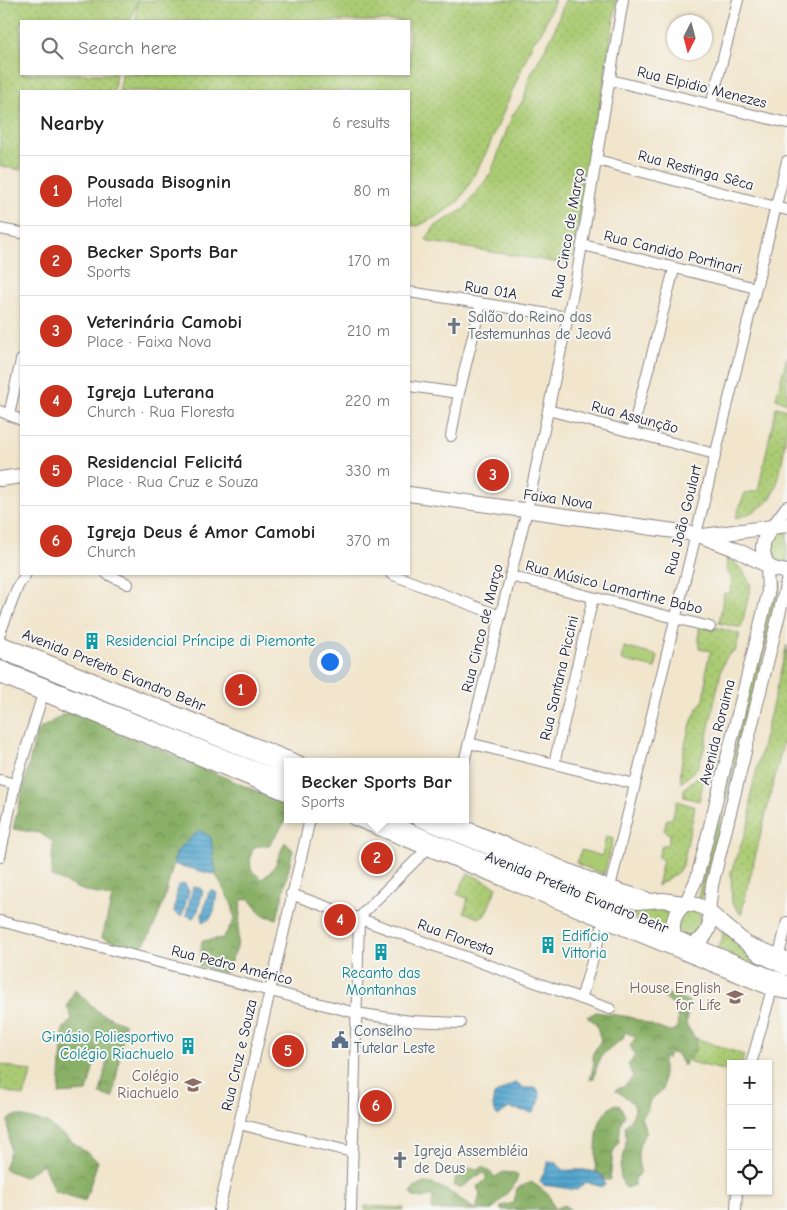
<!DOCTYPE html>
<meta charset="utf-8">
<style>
:root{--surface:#fff;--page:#f2f2f2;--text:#222;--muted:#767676;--line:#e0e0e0;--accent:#c8321e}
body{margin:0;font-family:"Comic Neue",sans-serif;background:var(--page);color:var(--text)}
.controls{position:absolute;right:15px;bottom:15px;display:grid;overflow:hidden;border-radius:0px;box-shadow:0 1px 4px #0004}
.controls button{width:45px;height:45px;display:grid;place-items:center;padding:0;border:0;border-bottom:1px solid var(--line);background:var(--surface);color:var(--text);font:25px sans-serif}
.compass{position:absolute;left:667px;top:15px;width:45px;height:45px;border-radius:50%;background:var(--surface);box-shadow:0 1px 4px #0004;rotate:186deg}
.you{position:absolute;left:329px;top:661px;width:18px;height:18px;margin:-12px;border:4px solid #fff;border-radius:50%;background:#1a73e8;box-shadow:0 0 0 8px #1a73e833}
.badge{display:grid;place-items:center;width:32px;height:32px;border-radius:50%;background:var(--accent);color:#fff;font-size:16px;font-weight:700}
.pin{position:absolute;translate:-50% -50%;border:2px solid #fff;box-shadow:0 1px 5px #0006}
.popup{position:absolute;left:284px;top:758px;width:185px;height:65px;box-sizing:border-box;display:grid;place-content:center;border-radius:0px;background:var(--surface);filter:drop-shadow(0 1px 4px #0005);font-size:16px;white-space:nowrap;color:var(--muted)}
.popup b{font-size:19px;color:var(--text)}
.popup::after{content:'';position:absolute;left:50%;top:100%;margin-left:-10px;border:10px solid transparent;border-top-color:var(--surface)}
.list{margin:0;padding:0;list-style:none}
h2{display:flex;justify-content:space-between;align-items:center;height:65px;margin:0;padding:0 20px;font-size:21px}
h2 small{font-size:16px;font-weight:400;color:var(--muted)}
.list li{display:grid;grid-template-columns:32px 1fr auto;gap:15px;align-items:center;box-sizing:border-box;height:70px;padding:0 20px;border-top:1px solid var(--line)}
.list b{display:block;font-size:19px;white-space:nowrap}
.list p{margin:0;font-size:16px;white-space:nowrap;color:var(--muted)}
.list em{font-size:16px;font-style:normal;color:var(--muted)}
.icon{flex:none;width:28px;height:28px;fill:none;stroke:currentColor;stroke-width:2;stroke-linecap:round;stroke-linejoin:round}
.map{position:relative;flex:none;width:787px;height:1210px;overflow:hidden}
.search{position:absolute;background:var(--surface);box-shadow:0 1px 4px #0004;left:20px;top:20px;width:390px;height:55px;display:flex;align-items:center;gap:12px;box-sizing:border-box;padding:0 18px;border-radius:0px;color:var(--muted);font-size:19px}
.panel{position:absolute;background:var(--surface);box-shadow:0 1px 4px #0004;left:20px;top:90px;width:390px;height:485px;border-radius:0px}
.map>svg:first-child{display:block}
</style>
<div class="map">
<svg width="787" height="1210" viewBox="0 0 787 1210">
<defs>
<pattern id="grass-dots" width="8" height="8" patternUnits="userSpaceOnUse" patternTransform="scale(1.25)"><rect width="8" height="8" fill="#abcb73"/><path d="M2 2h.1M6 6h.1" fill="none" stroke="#93ae64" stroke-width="1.8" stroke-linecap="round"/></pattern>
<pattern id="forest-crowns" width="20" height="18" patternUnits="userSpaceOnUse" patternTransform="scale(1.25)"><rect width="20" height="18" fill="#88af65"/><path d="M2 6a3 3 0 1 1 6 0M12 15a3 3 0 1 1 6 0" fill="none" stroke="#6f8e54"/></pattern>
<pattern id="water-rules" width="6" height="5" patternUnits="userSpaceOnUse" patternTransform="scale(1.25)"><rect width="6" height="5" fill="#53a5ce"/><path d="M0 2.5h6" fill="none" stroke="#4486a8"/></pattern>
</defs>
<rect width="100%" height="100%" fill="#f6f6f2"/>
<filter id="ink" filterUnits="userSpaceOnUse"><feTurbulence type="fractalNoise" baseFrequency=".02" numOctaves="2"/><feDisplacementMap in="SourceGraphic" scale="10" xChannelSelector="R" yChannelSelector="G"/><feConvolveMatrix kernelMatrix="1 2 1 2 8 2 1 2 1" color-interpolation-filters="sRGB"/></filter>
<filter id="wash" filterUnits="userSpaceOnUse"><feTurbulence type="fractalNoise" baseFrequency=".0096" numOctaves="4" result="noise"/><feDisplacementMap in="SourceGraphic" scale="20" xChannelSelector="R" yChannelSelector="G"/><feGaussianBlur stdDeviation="1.12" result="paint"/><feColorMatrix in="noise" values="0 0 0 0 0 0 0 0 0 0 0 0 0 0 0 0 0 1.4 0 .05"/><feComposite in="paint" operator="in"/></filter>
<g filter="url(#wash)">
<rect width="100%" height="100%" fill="#f1e5cc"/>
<path fill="url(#grass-dots)" stroke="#667657" d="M0 0H555L541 33 533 42 487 151 465 192 458 202 436 217 418 226 409 225V91H119L122 74H409V21H136L137 1 131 21H21V74H116L114 91H21V170L0 166Z
M565 0H617L597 125 572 258 566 263H561L430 242 426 239 435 226 464 209 491 173 512 116 524 99 529 78 553 34Z
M787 357V403L776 398Z
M776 407 787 410C787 431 782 476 773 494 766 508 748 514 735 519L745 493 758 491Z
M787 530V567C770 564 770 555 768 540L775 533Z
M726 558C739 564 745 572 751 586L741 628 719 623 724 593H730L732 579 727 571Z
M777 579 781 583 701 900 698 897 775 581Z
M699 627 719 628 740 634 735 651 727 656 722 667 705 746 698 767 681 783C678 766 691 710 704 700 707 683 704 667 711 651L699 649Z
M787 645V728L741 914 732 903 731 872 750 820 751 793Z
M0 655 288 769V776L0 662Z
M697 777 704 780 699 801 684 797V789Z
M677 801 695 807 683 864 678 872 657 886 663 860 658 857 662 845H667L670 834 664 831 667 819H672Z
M524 872 675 906 668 931Z
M468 873 497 887 485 915 478 918 464 912 468 899 457 894Z
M677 924a14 14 0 1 1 28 0a14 14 0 1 1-28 0Z
M724 927 787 972V980L715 951 722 940Z
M690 1036 744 1055 742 1064H731V1072L690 1062Z
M0 1064 32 1072 24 1096 0 1090Z"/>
<path fill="url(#forest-crowns)" stroke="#556850" d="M70 710 288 805V818L269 845 254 847 250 857 251 870 262 879C279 867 276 859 285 842L293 850 277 919 262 915 248 898 241 901 237 948 225 973 199 967 202 941 223 938 235 919 232 905 216 875 210 837 177 851C167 885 162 922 139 950L102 938 112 898 79 889 51 876 53 842 40 833 13 829 37 731Z
M75 990 100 1013 125 1024 113 1098 100 1094 107 1060 97 1052 87 1092 59 1094 63 1029 72 1019 67 1006Z
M668 994 689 1001 686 1024 696 1040 695 1051 683 1066 677 1054 671 1053 666 1059 663 1057V1090L650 1100 647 1111 641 1117 646 1132C638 1143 635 1159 641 1172L635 1178V1185L625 1188C614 1166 625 1163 626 1142 627 1137 625 1131 625 1126 643 1106 634 1103 615 1090L623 1087 633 1077 628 1064 636 1056 630 1046 636 1037 625 1032 623 1039C603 1052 599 1055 594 1078L590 1080 594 1063 592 1055 601 1040 596 1023 587 1017 596 1012 630 1017 669 1032 677 1029C679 1012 676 1007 663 997Z
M616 1104 619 1105 625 1115 621 1122 619 1141 613 1152 610 1180H605L602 1175 595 1171C598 1148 591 1117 616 1104Z
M17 1115 47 1123 98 1161 85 1201 54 1191 43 1164 24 1177 4 1169 10 1151 8 1120Z
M483 1166 495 1177 503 1172 515 1173 518 1176 515 1184 492 1210H432L433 1195 422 1198 413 1197 411 1192C413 1190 416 1186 419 1184 435 1178 464 1202 476 1210L480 1194 477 1187 486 1180V1175L483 1173C472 1178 469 1184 459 1188L454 1186 457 1172 469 1168 479 1170Z
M532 1182 549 1195 554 1209 564 1205 571 1210H501V1206L514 1203 517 1188Z"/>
<path fill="#abcb73" stroke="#667657" d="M624 647 658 656 655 668 621 660Z
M606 836 613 839 604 874 577 864 581 850 602 856Z
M365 1206 404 1208V1210H365Z"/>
<path fill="url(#water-rules)" stroke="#3a6484" d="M199 830 211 837 216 875 173 864 177 851Z
M185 884 189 891 183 913 181 916 174 912 178 885Z
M193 887 200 888 203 891 197 914 193 918 186 915Z
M211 890 217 893 214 912 210 919 203 922 202 915 209 892Z
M516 1082 524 1088H537C543 1098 539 1104 533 1113L509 1108 498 1116C492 1110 492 1103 494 1095Z
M549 1161 557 1162V1164L565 1171C577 1168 591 1170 602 1175L605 1185 602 1187 586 1182 577 1190 543 1185 540 1181Z"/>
</g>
<g filter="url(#ink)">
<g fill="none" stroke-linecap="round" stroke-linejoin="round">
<g stroke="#8a8484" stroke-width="12">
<path id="minor" d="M610 80 787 123
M711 105 738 0
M597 160 787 210
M0 229 21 233
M583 245 756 288
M409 292 568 317
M409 386 459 393
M548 410 715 454
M0 411 21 420
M9 415 21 360
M632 432 674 269
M451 436 459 393 481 303
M107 574 128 584
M391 574 500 616
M510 576 710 627
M0 633 18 586 26 574
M469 743 635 784
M464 762 527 510 577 274 623 0
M554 764 593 598
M0 780 15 784
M0 857 15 784 43 694
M610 887 787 161
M291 894 610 1009
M0 921 356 1013 410 1021 460 1023
M779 955 787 922
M581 999 604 921
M751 1064 772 989
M239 1124 352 1152
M219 1210 310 819
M351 1210 359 920 364 912 427 849
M736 1210 737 1191"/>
</g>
<g stroke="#8a8484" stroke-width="14">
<path id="major" d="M773 526 787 507
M0 642 299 762
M0 677 288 795
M354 819 768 988
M460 825 610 887 646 898
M685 904 697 878 768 594 767 565
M709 912 712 885 787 582
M747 943 787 958"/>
</g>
<g stroke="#8a8484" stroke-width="16">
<path id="highway" d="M0 479 21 476
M409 494 696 534 735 549 774 569 787 572
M703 536 787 525
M767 565C760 549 762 539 773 526
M0 651 288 767
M0 668 288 782
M380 819 787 983
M419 819 612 897 637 902 663 900 697 905 706 909 760 955 787 968
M441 819 450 820 468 832
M674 937C671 923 674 913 685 904
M693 944C707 938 712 927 709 912
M756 975 772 989 787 992"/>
</g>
<use href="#minor" stroke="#fff" stroke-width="10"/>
<use href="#major" stroke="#fff" stroke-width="12"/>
<use href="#highway" stroke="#fff" stroke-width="14"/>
</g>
</g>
<defs>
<g id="church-bare" transform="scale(1.35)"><path d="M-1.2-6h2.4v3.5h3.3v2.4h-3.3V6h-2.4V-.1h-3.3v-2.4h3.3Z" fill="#6b7280" stroke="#f6f6f2" stroke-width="2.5" paint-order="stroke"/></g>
<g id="building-bare" transform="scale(1.35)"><path d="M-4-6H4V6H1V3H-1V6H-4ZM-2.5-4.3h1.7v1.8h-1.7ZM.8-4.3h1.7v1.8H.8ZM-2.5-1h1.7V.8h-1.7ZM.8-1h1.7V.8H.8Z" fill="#0f9aa8" stroke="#f6f6f2" stroke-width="2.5" paint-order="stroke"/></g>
<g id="school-bare" transform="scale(1.35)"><path d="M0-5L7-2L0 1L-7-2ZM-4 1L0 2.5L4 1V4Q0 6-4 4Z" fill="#8d6e63" stroke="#f6f6f2" stroke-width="2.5" paint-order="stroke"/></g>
<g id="civic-bare" transform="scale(1.35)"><path d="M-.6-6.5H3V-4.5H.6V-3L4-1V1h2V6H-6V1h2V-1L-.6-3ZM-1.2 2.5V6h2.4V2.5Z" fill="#5c6f8a" stroke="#f6f6f2" stroke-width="2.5" paint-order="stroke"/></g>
</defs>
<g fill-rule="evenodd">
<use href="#church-bare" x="454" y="326"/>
<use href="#building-bare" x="92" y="641"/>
<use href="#building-bare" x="548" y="945"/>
<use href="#building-bare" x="381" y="952"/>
<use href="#school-bare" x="735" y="997"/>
<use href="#civic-bare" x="340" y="1040"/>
<use href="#building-bare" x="188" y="1046"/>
<use href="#school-bare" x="193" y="1085"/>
<use href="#church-bare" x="400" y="1160"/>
</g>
<g text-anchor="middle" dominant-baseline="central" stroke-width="4" stroke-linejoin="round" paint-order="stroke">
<g font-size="15" fill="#22223b" stroke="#f6f6f2">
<text transform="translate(702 87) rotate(14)">Rua Elpidio Menezes</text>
<text transform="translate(696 170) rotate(15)">Rua Restinga Sêca</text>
<text transform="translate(568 233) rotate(-80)">Rua Cinco de Março</text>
<text transform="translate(673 252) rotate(14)">Rua Candido Portinari</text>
<text transform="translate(491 290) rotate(9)">Rua 01A</text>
<text transform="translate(635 417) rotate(15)">Rua Assunção</text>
<text transform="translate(558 499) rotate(8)">Faixa Nova</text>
<text transform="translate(683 520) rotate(-76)">Rua João Goulart</text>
<text transform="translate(614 587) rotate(14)">Rua Músico Lamartine Babo</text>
<text transform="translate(482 628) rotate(-76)">Rua Cinco de Março</text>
<text transform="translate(114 670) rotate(22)">Avenida Prefeito Evandro Behr</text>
<text transform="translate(559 678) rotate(-77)">Rua Santana Piccini</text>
<text transform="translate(717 732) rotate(-76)">Avenida Roraima</text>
<text transform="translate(577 892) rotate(22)">Avenida Prefeito Evandro Behr</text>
<text transform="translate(456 937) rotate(20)">Rua Floresta</text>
<text transform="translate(232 965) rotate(14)">Rua Pedro Américo</text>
<text transform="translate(239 1055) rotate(-77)">Rua Cruz e Souza</text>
</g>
<g font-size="15" fill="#5b616d" stroke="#f6f6f2" text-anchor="start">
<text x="468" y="317">Salão do Reino das<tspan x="468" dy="17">Testemunhas de Jeová</tspan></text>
<text x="414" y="1151">Igreja Assembléia<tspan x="414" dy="17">de Deus</tspan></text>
</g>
<g font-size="15" fill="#0d838f" stroke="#f6f6f2" text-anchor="start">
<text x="106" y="641">Residencial Príncipe di Piemonte</text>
<text x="562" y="936">Edifício<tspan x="562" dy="17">Vittoria</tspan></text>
<text x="381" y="973" text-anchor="middle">Recanto das<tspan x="381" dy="17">Montanhas</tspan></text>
<text x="174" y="1037" text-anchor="end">Ginásio Poliesportivo<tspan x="174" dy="17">Colégio Riachuelo</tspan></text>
</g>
<g font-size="15" fill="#785e54" stroke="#f6f6f2" text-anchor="end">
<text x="721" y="988">House English<tspan x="721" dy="17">for Life</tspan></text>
<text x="179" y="1076">Colégio<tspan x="179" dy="17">Riachuelo</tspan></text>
</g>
<g font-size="15" fill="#4e5e75" stroke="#f6f6f2" text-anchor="start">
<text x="354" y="1031">Conselho<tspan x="354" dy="17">Tutelar Leste</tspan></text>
</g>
</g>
</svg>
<div class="controls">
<button>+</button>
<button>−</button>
<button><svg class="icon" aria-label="locate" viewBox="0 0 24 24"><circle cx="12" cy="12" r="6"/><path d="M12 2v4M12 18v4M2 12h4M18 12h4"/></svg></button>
</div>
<svg class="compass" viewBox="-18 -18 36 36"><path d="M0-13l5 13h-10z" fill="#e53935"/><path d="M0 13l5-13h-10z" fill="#767676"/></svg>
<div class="you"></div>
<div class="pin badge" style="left:241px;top:690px">1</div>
<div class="pin badge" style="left:377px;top:858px">2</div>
<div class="popup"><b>Becker Sports Bar</b>Sports</div>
<div class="pin badge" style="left:493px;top:475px">3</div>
<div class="pin badge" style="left:340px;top:920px">4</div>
<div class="pin badge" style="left:288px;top:1051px">5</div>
<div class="pin badge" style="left:376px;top:1106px">6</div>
<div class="search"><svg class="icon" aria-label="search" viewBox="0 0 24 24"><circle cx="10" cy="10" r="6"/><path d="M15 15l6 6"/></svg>Search here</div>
<section class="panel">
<h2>Nearby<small>6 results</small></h2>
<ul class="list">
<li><span class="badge">1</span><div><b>Pousada Bisognin</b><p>Hotel</p></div><em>80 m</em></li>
<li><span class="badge">2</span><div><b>Becker Sports Bar</b><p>Sports</p></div><em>170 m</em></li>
<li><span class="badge">3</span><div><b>Veterinária Camobi</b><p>Place · Faixa Nova</p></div><em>210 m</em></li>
<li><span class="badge">4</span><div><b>Igreja Luterana</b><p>Church · Rua Floresta</p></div><em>220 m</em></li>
<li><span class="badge">5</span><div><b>Residencial Felicitá</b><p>Place · Rua Cruz e Souza</p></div><em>330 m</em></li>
<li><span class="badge">6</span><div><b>Igreja Deus é Amor Camobi</b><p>Church</p></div><em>370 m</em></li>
</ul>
</section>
</div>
